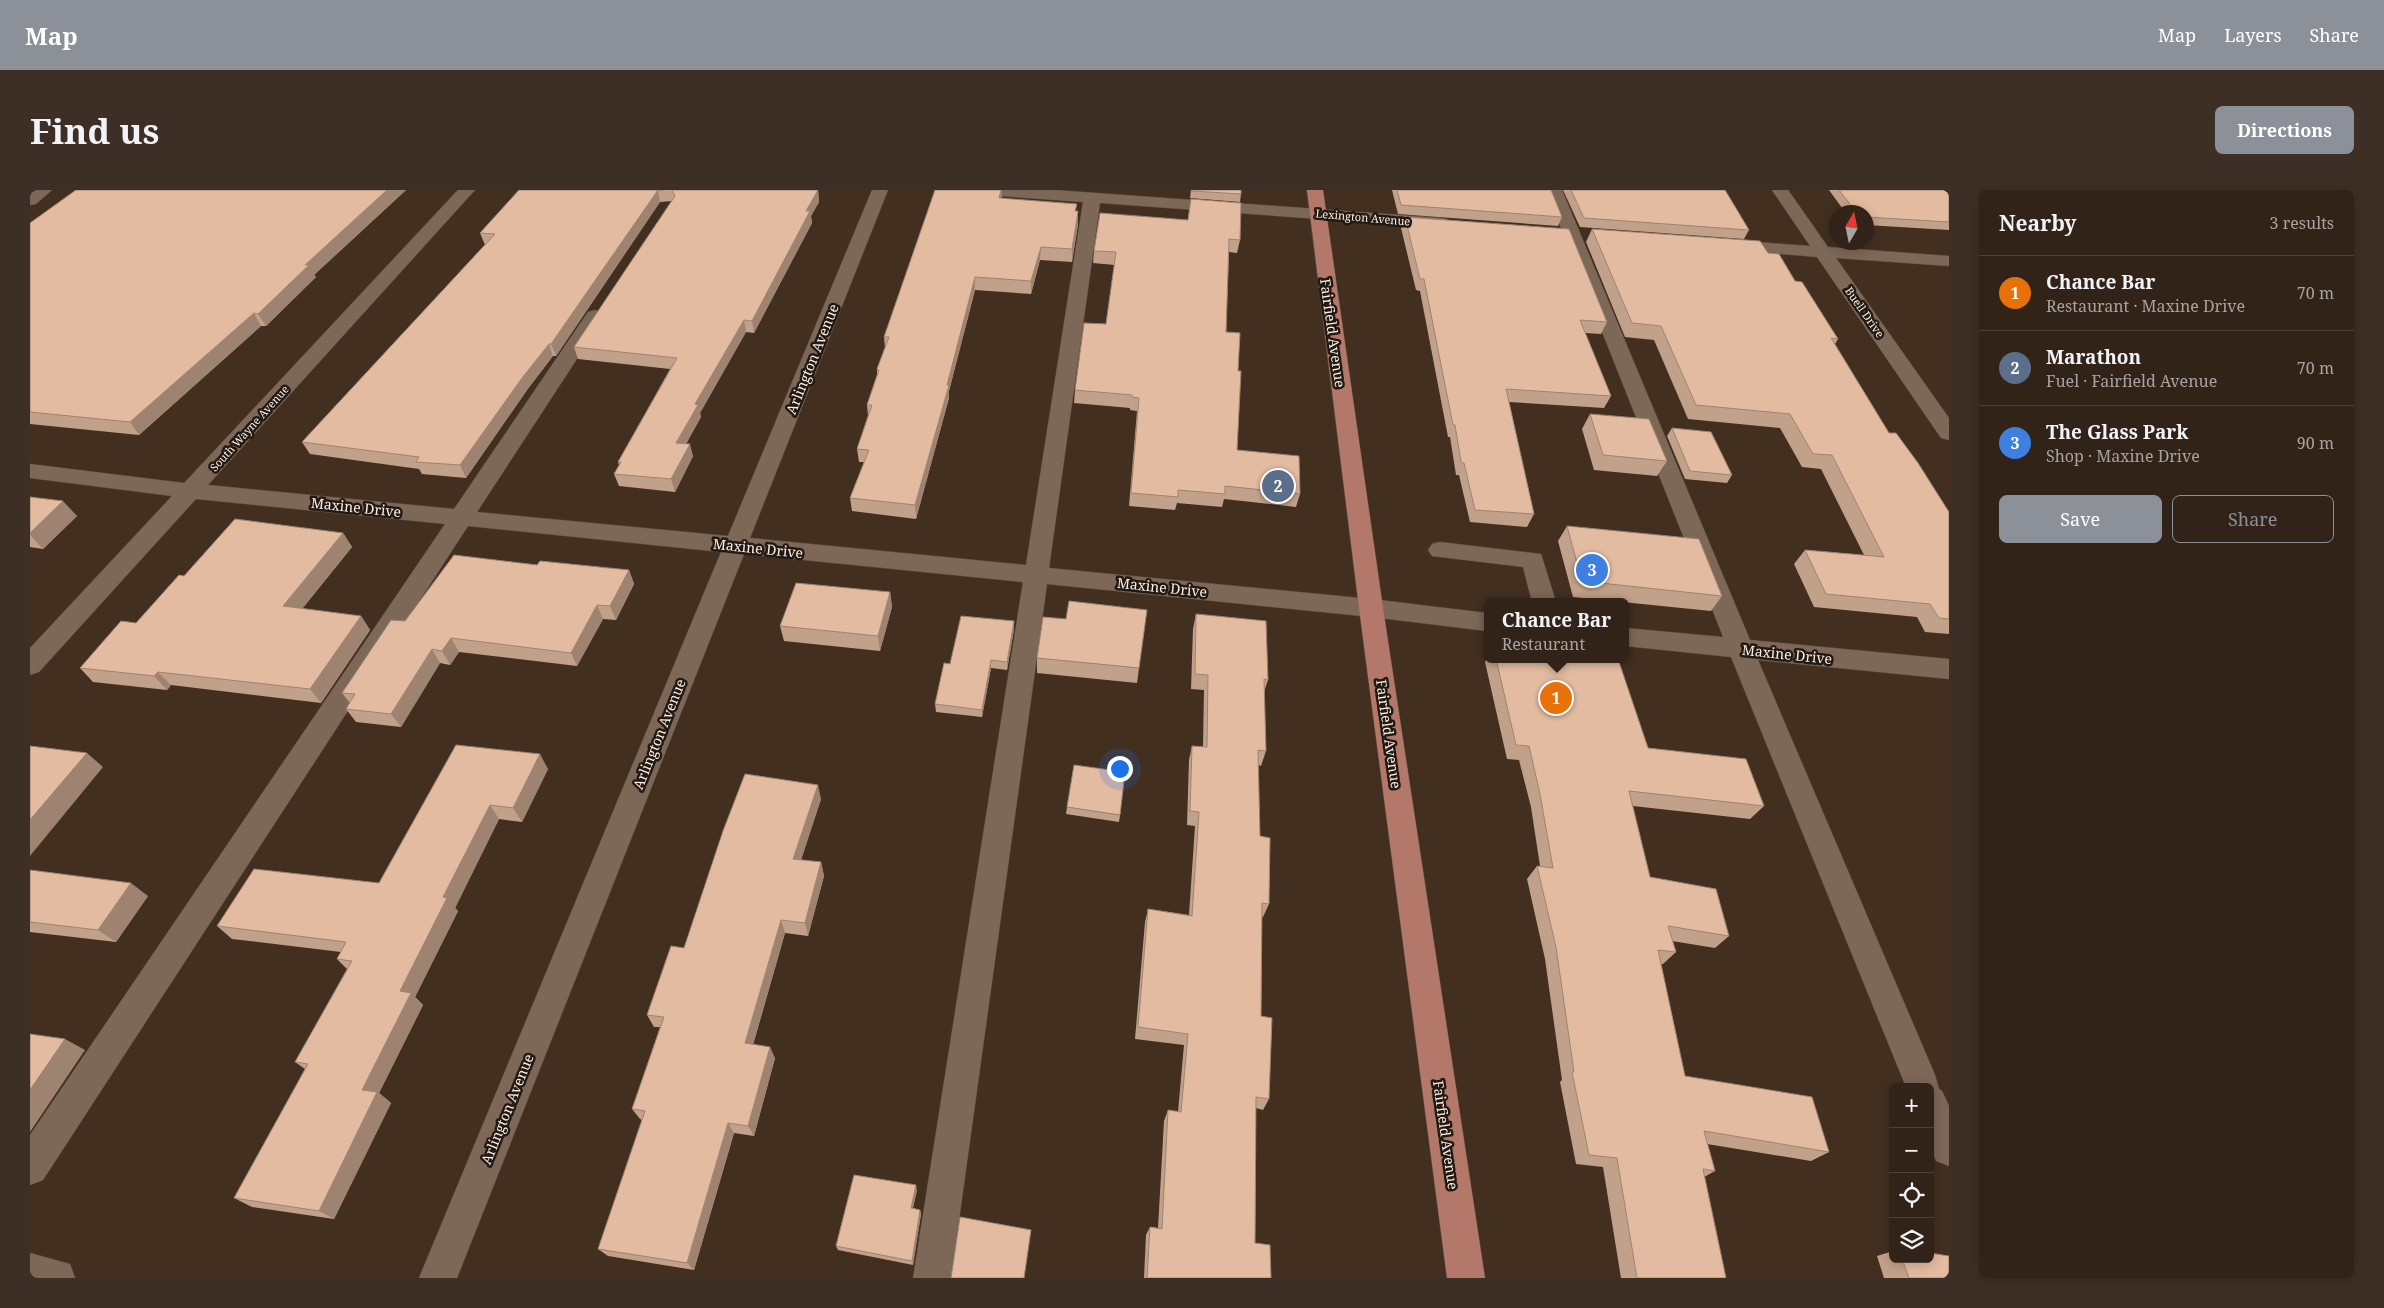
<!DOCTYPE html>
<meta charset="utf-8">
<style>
:root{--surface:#322318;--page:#3d2f25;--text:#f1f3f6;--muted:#a8a4a2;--line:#4d4037;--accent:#8c9099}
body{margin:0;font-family:"Noto Serif",serif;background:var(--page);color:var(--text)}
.controls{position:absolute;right:15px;bottom:15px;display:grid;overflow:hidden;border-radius:8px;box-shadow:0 2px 12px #0003}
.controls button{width:45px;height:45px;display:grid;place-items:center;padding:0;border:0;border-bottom:1px solid var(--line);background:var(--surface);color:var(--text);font:25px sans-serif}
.compass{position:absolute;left:1799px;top:15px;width:45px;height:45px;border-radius:50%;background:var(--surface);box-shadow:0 2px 12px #0003;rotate:9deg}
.you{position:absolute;left:1089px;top:578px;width:18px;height:18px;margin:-12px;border:4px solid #fff;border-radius:50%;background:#1a73e8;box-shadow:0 0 0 8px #1a73e833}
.badge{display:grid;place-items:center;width:32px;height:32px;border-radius:50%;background:var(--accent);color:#fff;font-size:16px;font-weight:700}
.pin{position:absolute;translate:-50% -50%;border:2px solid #fff;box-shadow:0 1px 5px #0006}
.popup{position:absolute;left:1454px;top:408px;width:145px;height:65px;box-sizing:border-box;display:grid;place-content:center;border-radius:8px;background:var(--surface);filter:drop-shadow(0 1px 4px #0005);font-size:16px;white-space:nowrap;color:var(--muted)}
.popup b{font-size:19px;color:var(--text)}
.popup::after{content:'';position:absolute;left:50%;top:100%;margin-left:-10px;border:10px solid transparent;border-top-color:var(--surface)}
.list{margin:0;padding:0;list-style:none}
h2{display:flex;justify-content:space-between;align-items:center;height:65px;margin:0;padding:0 20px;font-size:21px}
h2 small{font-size:16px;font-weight:400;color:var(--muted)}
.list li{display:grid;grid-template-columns:32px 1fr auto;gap:15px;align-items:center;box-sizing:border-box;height:75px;padding:0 20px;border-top:1px solid var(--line)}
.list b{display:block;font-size:19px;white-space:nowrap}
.list p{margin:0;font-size:16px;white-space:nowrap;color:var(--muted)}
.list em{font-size:16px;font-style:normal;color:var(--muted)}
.actions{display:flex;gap:10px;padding:15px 20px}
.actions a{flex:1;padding:11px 0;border:1px solid var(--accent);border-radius:8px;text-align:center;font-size:18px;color:var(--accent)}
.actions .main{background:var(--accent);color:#fff}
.icon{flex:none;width:28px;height:28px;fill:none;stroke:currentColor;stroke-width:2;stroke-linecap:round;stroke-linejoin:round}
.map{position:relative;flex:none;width:1919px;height:1088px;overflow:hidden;border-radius:8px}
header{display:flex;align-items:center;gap:30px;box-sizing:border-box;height:70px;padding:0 25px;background:var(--accent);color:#fff}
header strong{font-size:24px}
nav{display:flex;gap:28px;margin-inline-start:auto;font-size:18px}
.intro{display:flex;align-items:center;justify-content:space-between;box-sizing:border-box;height:120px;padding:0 30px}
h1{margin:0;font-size:35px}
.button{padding:12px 22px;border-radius:8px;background:var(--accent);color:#fff;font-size:18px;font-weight:700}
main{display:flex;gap:30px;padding:0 30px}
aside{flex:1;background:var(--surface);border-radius:8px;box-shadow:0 2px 12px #0003}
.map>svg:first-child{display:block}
</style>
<header>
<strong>Map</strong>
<nav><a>Map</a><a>Layers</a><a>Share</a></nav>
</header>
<div class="intro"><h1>Find us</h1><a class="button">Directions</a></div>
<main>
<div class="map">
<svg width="1919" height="1088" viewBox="0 0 1919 1088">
<rect width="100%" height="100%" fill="#422f20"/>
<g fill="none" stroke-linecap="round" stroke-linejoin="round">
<g stroke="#5b4b3d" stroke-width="1">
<path id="minor" d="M3 0H22L6 14 0 15V2Z
M428 0H445L178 295 424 319 558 122 565 120 572 122 575 126 447 322 698 346 842 0H858L720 348 996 375 1053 12 956 5 950 3 948 0H1025L1411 28 1417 29 1420 33 1417 37 1411 38 1070 13 1019 378 1341 409 1457 423V441L1341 427 1017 394 921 1088H883L993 392 714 364 427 1088H389L691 362 438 336 13 990 0 995V945L415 334 166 309 9 482 0 485V458L142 306 0 288V274L154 293Z
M1516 0H1532L1720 450 1919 469V489L1728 470 1905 885 1909 899 1912 901 1919 916V976L1906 971 1900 956V897H1876L1701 467 1595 456V438L1693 447Z
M1742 0H1758L1798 57 1919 66V76L1806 68 1919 228V250L1911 248 1787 67 1693 59 1690 55 1693 51 1699 50 1780 56Z
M1410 352 1511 364 1526 412H1502L1493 377 1402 366 1398 360 1402 354Z
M0 1063 40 1074 45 1088H0Z"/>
</g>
<g stroke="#5b4b3d" stroke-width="1">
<path id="major" d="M1277 0H1293L1353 418 1455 1088H1417L1329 418Z"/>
</g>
<use href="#minor" fill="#7d6757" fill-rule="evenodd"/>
<use href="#major" fill="#b3786a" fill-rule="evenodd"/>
</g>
<path fill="#c2a18a" d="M46 0H376L284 85 286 87 236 136H231L109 245 0 234V33Z
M489 0H788L789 12 781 26 782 33 724 143 716 142 670 223 671 227 656 254 663 266 645 302 589 296 584 284 589 275 588 272 640 179 548 169 544 157 642 11 630 12 526 166H523L497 200 436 288 392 284 389 279 280 264 272 252 455 55 450 43Z
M905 0H972V8L1046 21 1048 34 1042 72 1010 70 1001 104 945 100 919 201V208L886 329 822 321 820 308 834 272H829L827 259 838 226 837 215 847 185V179L855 158 854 147Z
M1161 0 1211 4 1210 12 1160 8Z
M1362 0H1521L1532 27 1528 36 1368 24Z
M1533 0H1695L1719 40 1714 49 1550 37Z
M1799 0H1919V40L1836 35V22H1815Z
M1161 9 1210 50 1207 63 1199 62 1196 142 1208 181 1207 260 1270 304 1266 317 1194 309 1192 317 1147 313 1145 320 1099 316 1107 221 1100 220V218L1044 213 1045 200 1076 134 1085 75 1063 73 1064 61 1158 30Z
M1375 27 1577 132 1571 144 1555 143 1581 206 1574 218 1479 212 1504 324 1497 337 1440 332 1429 285H1426L1420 247H1418L1390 101 1386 100 1371 38Z
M1562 39 1738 63 1765 91 1808 149 1805 154 1859 243 1919 322V444L1895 442 1887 427 1784 417 1764 374 1775 360 1834 365 1791 279 1772 277 1750 238 1658 229 1624 150 1595 147 1556 52Z
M1560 224 1637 271 1627 286 1564 280 1552 239Z
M1642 238 1702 285 1697 293 1655 289 1637 246Z
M0 307 47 326 13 359 0 357Z
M1537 336 1692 406 1681 421 1543 407 1528 351Z
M313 343 322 357 272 419 331 426 340 440 291 513 141 495 137 500 63 492 50 478 106 433 154 386Z
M507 375 599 380 604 394 586 430 573 429 547 476 429 462 420 475 410 473 371 537 326 532 316 519 320 513 312 503 375 431Z
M860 402 862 417 850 461 754 451 750 436Z
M1166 424 1238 490 1234 502 1236 561 1231 576 1228 575 1230 646 1239 714 1233 727H1232L1231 826 1239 909 1233 920 1226 918 1225 1053 1241 1088H1114L1116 1045 1120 1037 1128 1038 1134 931 1138 920 1148 922 1154 855 1105 849 1115 732 1118 719 1159 725 1165 636 1157 635 1159 570 1162 556 1173 557 1174 500 1161 499 1163 439Z
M984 431V439L977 480 961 478 952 527 906 522 905 514 920 474Z
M1007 468 1109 478 1107 493 1007 483Z
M1457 468V469H1588L1618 558 1734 616 1720 629 1603 616 1620 687 1699 746 1685 758 1642 751 1646 762 1633 774H1631L1655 886 1799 962 1781 971 1677 954 1685 981 1674 987 1696 1088H1591L1573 977 1546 974 1530 892 1532 890 1515 769 1497 689 1507 676H1510L1501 617 1489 570 1477 569 1455 472Z
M426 555 518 579 492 632 469 629 425 718 428 721 385 807 393 815 349 903 361 913 304 1029 222 1017 204 1008 275 879 265 872 317 779 307 769 311 762 202 749 187 736 349 693Z
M791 609 771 670 791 672 794 686 778 746 755 743 723 855 745 868 724 946 704 943 664 1080 578 1066 568 1059 612 930 610 929 602 919 630 837H624L617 825 654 758Z
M1037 617 1090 625 1089 632 1036 624Z
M0 680 118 706 86 752 0 742Z
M887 1000 883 1018 890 1020 891 1024 883 1075 808 1060 806 1056Z
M1863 1061V1069H1900L1919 1088H1854L1847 1066Z"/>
<path fill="#9e8371" d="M357 0H376L284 85 286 87 236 136 228 124 275 75Z
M628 0 630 12 526 166 521 154Z
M788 0 789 12 781 26 782 33 724 143 722 131 776 21Z
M971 0H972V8H969Z
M1048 21V34L1042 72V59Z
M1011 57 1010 70 1001 104V91Z
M945 87V100L919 201V208L886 329 885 315Z
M224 123 231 136 109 245 100 232Z
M714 130 716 142 670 223 671 227 649 265 646 253 665 214Z
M519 154 523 166 497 200 436 288 430 275 492 188Z
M660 254 663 266 645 302 641 289Z
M33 311 47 326 13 359 0 345V343Z
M313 343 322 357 263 430 253 416Z
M599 380 604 394 586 430 580 416Z
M860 402 862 417 850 461 848 446Z
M567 415 573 429 547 476 541 463Z
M331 426 340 440 291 513 280 499Z
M984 431V439L977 480V472Z
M421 448 429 462 420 475 412 461Z
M402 459 410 473 371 537 361 524Z
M961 470V478L952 527V520Z
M128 482 141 495 137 500 124 486Z
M57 563 73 577 0 666V630Z
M510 564 518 579 492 632 483 618Z
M788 595 791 609 767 682 763 669Z
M460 615 469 629 425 718 428 721 385 807 393 815 349 903 361 913 304 1029 289 1021 332 900 370 801 413 707Z
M791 672 794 686 778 746 775 733Z
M101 693 118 706 86 752 68 740Z
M751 730 755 743 720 865 715 853Z
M35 849 55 860 0 942V900Z
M740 857 745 868 724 946 718 936Z
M698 933 704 943 664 1080 657 1073Z
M886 995 887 1000 882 1022 881 1018Z
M890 1020 891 1024 883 1075 882 1071Z"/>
<path fill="#e2bba1" stroke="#9e8371" d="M46 0H357L275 75H279L228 124 224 123 100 232 0 222V33Z
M489 0H634H628L521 154H519L492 188 430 275 386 272 389 267 272 252 465 44 450 43Z
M642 0H788L776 21H780L722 131 714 130 665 214 668 215 646 253 660 254 641 289 584 284 591 272H588L647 168 544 157 645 6Z
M905 0H971L969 8 1047 14 1045 21H1048L1042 59 1011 57 1001 91 945 87 917 195H919L885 315 820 308 839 260 827 259 842 215H837L849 180 847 179 859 147H854Z
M1161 0H1211V4L1161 1Z
M1367 0H1521L1532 27 1371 15Z
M1541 0H1695L1719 40 1554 28Z
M1809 0H1919V32L1836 27V22H1826Z
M1161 9 1211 13 1210 50 1199 49 1196 142 1210 143 1208 181H1211L1207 260 1269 266 1270 304 1195 296V304L1148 300V307L1101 303 1109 208 1102 207V205L1045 200 1054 133 1076 134 1086 62 1064 61 1070 23 1158 30Z
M1375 27 1539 39 1577 132 1550 130 1581 206 1476 199 1504 324 1445 320 1434 273 1431 272 1425 235H1423L1394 89H1390Z
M1562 39 1730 51 1738 63 1749 64 1765 91 1772 92 1808 149 1801 148 1859 243H1866L1888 273 1919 322V429L1909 428 1900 414 1796 404 1775 360 1854 367 1802 265 1783 264 1760 224 1666 215 1631 136 1602 133Z
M1560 224 1619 229 1637 271 1573 265Z
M1642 238 1681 242 1702 285 1660 281Z
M0 307 33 311 0 343Z
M205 329 313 343 253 416 331 426 280 499 128 482 124 486 50 478 91 431 106 433 149 385 154 386Z
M1537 336 1669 349 1692 406 1552 391Z
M424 365 507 375 510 371 599 380 580 416 567 415 541 463 421 448 412 461 402 459 361 524 316 519 325 504 312 503 361 430 375 431Z
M766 393 860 402 848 446 750 436Z
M1039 411 1117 420 1109 478 1007 468 1013 427 1036 429Z
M1166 424 1236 431 1238 490 1234 489 1236 561 1228 560 1230 646 1240 648 1239 714 1232 713 1231 826 1242 828 1239 909 1226 907 1225 1053 1240 1055 1241 1088H1117L1120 1037 1132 1039 1138 920 1151 922 1158 844 1108 837 1118 719 1162 726 1169 622 1160 621 1162 556 1177 557 1178 485 1165 484Z
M931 426 984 431 977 472 961 470 952 520 905 514 914 473 920 474Z
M1466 469H1588L1618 558 1716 569 1734 616 1599 601 1620 687 1686 699 1699 746 1638 736 1646 762 1628 760 1655 886 1782 907 1799 962 1674 941 1685 981 1673 979 1696 1088H1607L1587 968 1559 965 1542 882H1544L1526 757 1507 676 1523 678 1510 604 1499 556 1486 555Z
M426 555 510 564 483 618 460 615 413 707 417 708 370 801 381 803 332 900 347 902 289 1021 204 1008 278 874 265 872 322 771 307 769 316 752 187 736 224 679 349 693Z
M0 556 57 563 0 630Z
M1044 575 1095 582 1090 625 1037 617Z
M715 584 788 595 763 669 791 672 775 733 751 730 715 853 740 857 718 936 698 933 657 1073 568 1059 615 921 602 919 634 827 617 825 641 756 654 758 693 641Z
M0 680 101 693 68 740 0 732Z
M0 844 35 849 0 900Z
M824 985 886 995 881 1018 890 1020 882 1071 806 1056Z
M930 1027 1001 1040 994 1088H921Z
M1900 1063 1919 1066V1088H1879L1872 1069H1900Z"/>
<g text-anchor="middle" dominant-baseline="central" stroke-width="5" stroke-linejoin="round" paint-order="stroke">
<g font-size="11" fill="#fdf0e6" stroke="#221912">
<text transform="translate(1333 27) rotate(5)">Lexington Avenue</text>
<text transform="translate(1835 122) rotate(55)">Buell Drive</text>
<text transform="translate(219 238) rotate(-48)">South Wayne Avenue</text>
</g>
<g font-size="14" fill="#fdf0e6" stroke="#221912">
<text transform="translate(1303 143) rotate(82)">Fairfield Avenue</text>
<text transform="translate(782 169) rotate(-68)">Arlington Avenue</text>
<text transform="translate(326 317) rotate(6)">Maxine Drive</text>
<text transform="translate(728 358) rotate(6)">Maxine Drive</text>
<text transform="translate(1132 397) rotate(6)">Maxine Drive</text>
<text transform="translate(1757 464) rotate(6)">Maxine Drive</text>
<text transform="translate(629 544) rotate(-68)">Arlington Avenue</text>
<text transform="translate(1359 544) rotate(82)">Fairfield Avenue</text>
<text transform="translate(477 919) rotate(-68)">Arlington Avenue</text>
<text transform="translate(1416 945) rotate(82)">Fairfield Avenue</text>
</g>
</g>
</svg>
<div class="controls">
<button>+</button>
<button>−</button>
<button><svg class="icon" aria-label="locate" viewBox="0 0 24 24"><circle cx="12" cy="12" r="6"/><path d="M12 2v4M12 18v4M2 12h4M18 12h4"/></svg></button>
<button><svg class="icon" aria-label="layers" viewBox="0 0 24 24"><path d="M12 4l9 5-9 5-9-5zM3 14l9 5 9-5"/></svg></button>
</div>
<svg class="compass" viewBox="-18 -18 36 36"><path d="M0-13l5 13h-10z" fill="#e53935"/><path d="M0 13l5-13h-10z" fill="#a8a4a2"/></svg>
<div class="you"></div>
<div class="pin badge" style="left:1526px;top:508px;background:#e8710a">1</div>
<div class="popup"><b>Chance Bar</b>Restaurant</div>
<div class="pin badge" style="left:1248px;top:296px;background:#5c6f8a">2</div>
<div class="pin badge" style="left:1562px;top:380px;background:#3f7fe0">3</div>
</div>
<aside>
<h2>Nearby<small>3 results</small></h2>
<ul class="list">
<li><span class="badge" style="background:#e8710a">1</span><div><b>Chance Bar</b><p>Restaurant · Maxine Drive</p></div><em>70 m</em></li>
<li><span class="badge" style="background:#5c6f8a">2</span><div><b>Marathon</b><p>Fuel · Fairfield Avenue</p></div><em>70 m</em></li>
<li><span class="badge" style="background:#3f7fe0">3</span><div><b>The Glass Park</b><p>Shop · Maxine Drive</p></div><em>90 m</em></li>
</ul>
<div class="actions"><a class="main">Save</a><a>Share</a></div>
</aside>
</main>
